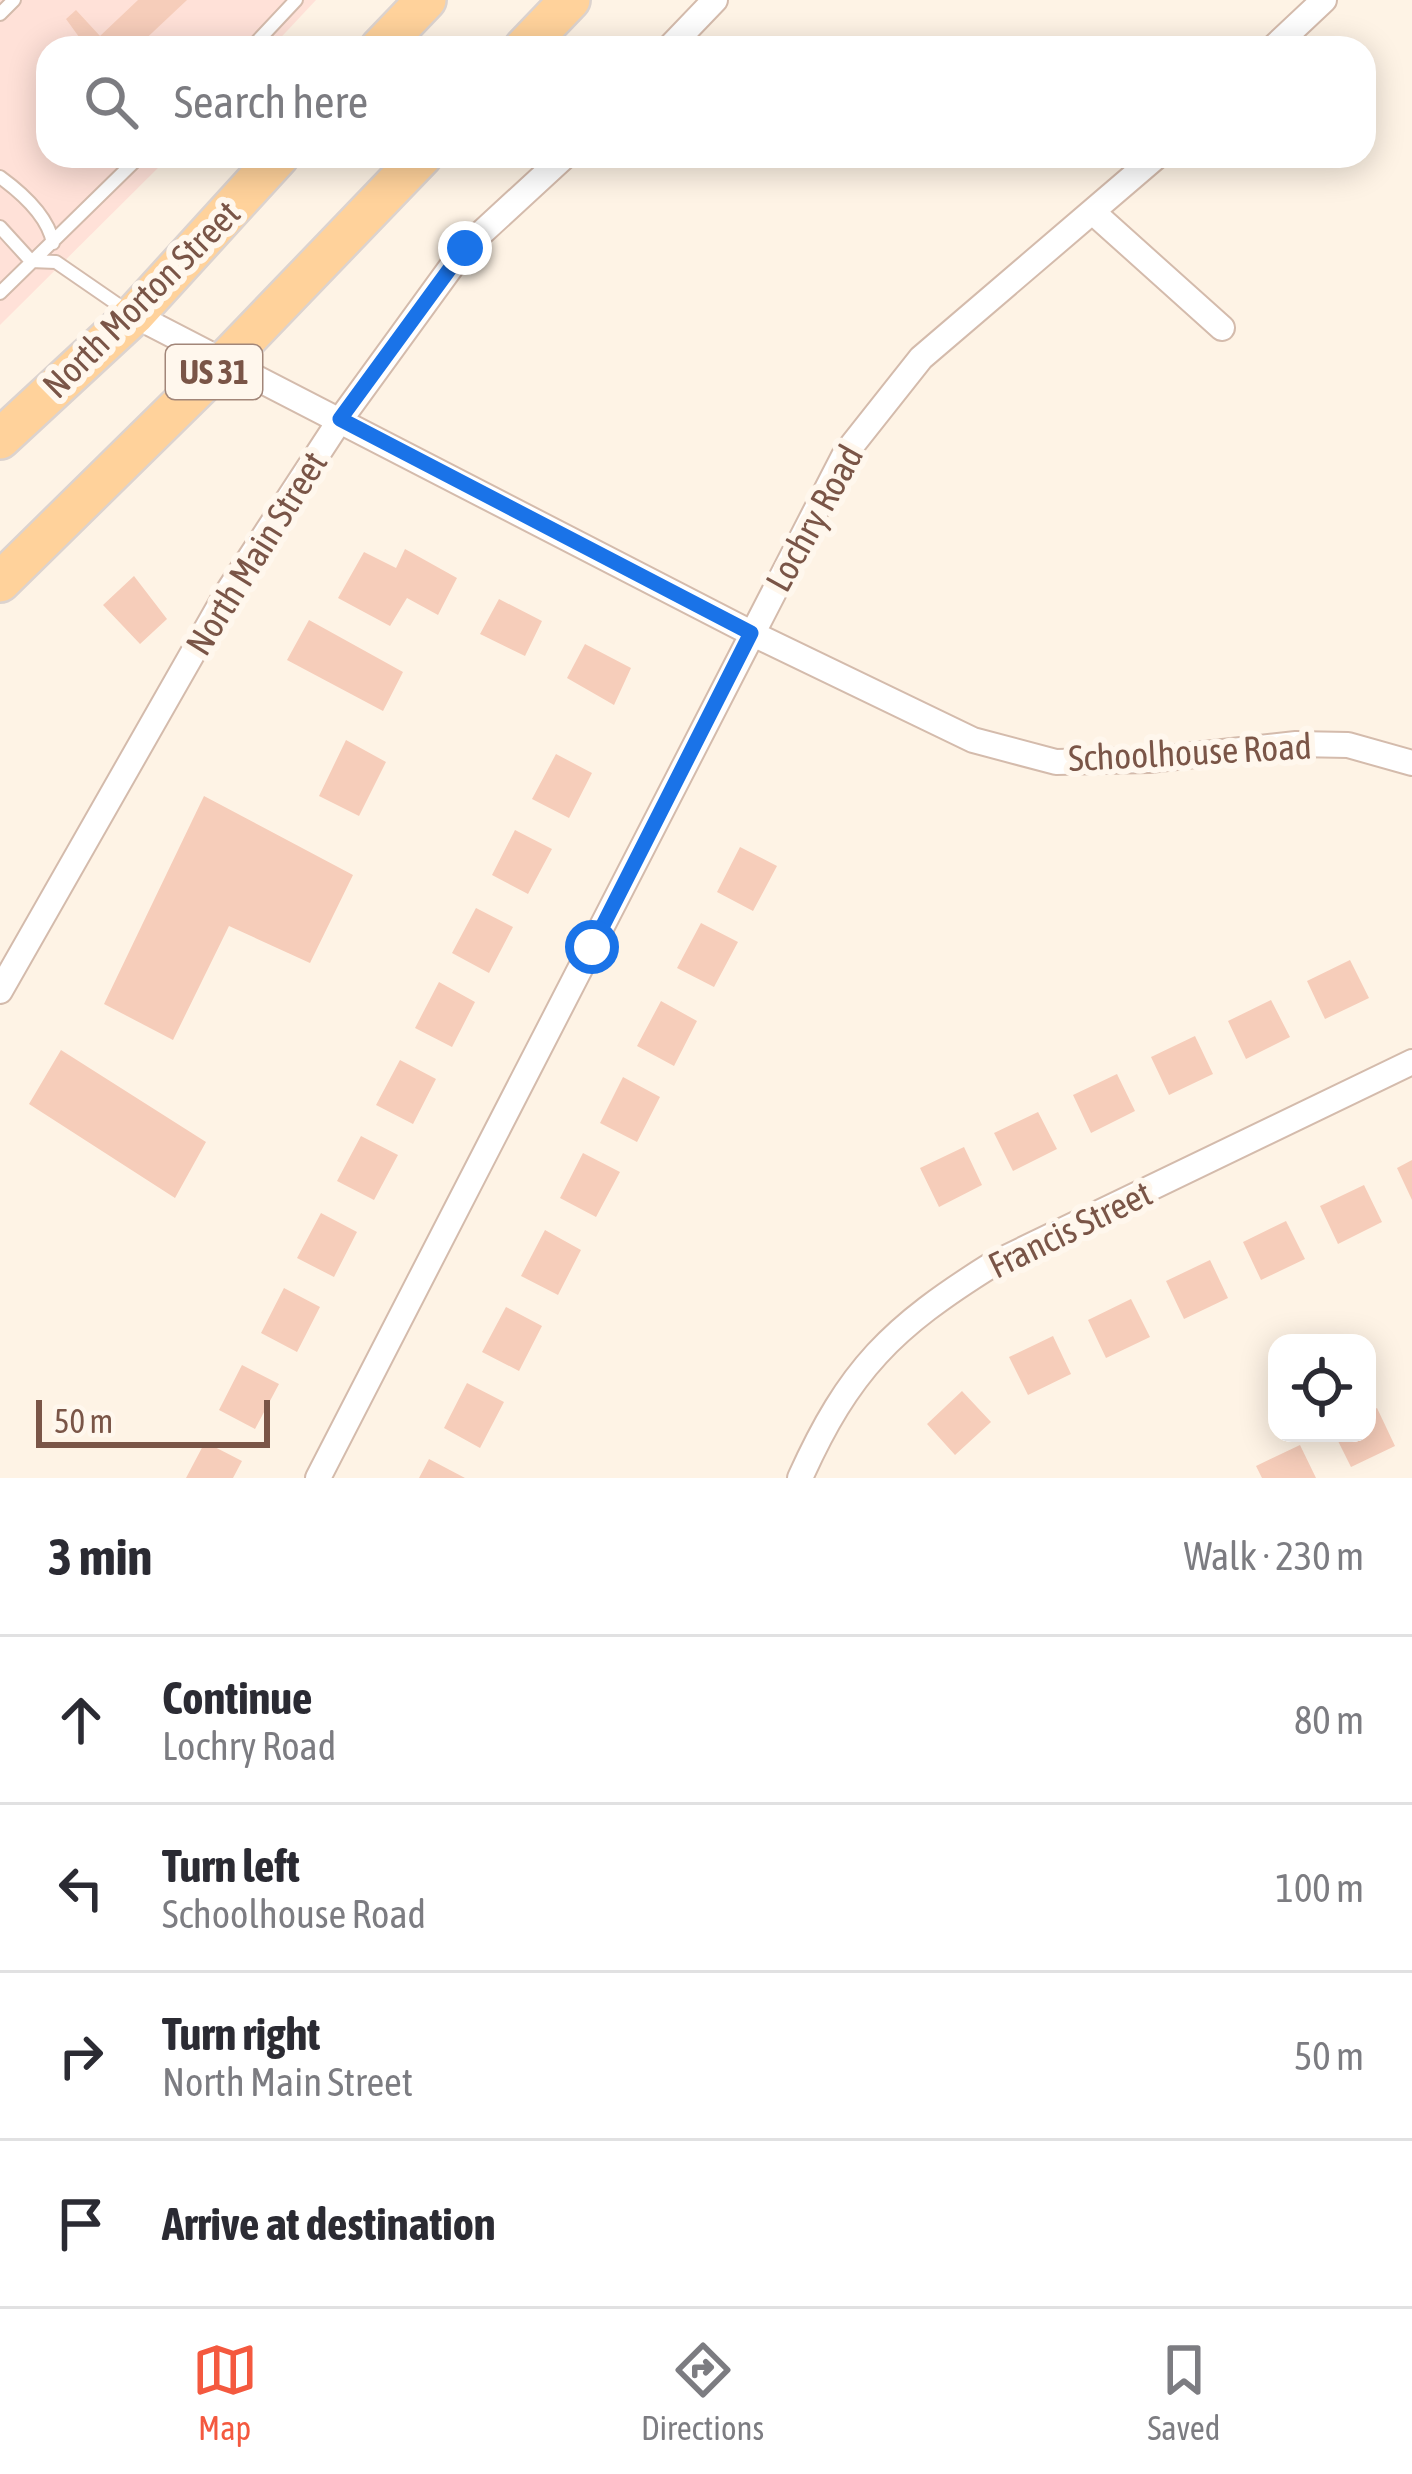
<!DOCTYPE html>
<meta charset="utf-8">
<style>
:root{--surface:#fff;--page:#f2f2f3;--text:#2b2b33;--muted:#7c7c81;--line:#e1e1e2;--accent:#f4593f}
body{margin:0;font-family:"Asap Condensed",sans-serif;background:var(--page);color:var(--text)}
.controls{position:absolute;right:36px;bottom:36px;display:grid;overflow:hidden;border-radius:24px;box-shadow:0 6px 30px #0003}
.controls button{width:108px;height:108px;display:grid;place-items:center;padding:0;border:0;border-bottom:3px solid var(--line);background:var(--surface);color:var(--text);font:60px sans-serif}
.scale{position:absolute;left:36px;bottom:30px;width:234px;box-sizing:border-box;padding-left:12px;border:6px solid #7a5547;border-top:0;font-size:33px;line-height:42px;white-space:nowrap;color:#7a5547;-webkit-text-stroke:9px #fff7ed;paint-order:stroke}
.stop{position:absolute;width:36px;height:36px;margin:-27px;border:9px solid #1a73e8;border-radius:50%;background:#fff}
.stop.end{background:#1a73e8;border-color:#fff;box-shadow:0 3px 12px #0008}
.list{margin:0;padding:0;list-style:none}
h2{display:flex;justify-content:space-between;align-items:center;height:156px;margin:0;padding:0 48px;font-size:51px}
h2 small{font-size:39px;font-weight:400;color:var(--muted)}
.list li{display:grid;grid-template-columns:78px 1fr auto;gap:36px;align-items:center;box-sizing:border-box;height:168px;padding:0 48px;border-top:3px solid var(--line)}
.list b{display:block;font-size:45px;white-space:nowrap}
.list p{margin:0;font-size:39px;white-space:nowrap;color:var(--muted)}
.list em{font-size:39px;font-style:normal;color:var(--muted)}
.icon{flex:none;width:66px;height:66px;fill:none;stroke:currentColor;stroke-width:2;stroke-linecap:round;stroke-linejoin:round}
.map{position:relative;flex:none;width:1412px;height:1478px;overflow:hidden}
.search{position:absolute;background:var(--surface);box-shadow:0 6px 30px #0003;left:36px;right:36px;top:36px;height:132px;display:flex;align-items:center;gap:30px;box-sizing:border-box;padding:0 42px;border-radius:36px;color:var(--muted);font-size:45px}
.sheet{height:828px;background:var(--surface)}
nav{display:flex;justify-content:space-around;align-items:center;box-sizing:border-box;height:168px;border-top:3px solid var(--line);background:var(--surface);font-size:33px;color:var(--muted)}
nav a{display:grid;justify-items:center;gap:6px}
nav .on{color:var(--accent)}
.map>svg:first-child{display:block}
</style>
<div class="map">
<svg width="1412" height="1478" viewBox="0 0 1412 1478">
<rect width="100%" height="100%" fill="#fef3e5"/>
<path fill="#ffe1d8" d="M0 0H316L271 48H48V156H170L0 325Z"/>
<path fill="#f6cdba" d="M138 0H187L136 48H87L66 19 76 10 100 36Z
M405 549 457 578 438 615 407 598 390 626 338 598 364 552 396 568Z
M134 576 167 619 140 644 103 605Z
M499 599 542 621 525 656 480 634Z
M309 620 403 672 383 711 287 660Z
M585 644 631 668 614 705 567 678Z
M346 740 386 762 359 816 319 796Z
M556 754 592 773 569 818 532 799Z
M204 796 353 875 310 963 229 926 173 1040 104 1004Z
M515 830 552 849 528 894 492 875Z
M740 847 777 866 753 911 717 892Z
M476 908 513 927 489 973 452 953Z
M701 923 738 942 714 987 677 968Z
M1350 960 1369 998 1325 1019 1307 981Z
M439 982 475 1002 452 1047 415 1028Z
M1271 1000 1290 1037 1246 1059 1228 1021Z
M661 1001 697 1021 674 1066 637 1046Z
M1195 1036 1213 1074 1169 1095 1151 1057Z
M61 1050 206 1142 175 1198 29 1104Z
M400 1060 436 1079 413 1124 376 1105Z
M1117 1074 1135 1111 1091 1133 1073 1095Z
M623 1077 660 1097 637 1142 600 1123Z
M1038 1112 1057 1149 1013 1171 994 1133Z
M361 1136 398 1155 374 1200 337 1181Z
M964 1147 982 1185 939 1207 920 1168Z
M583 1153 620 1172 596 1217 560 1198Z
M1412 1160V1200L1397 1168Z
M1364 1185 1382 1222 1338 1244 1320 1206Z
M321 1213 357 1232 334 1277 297 1258Z
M1286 1221 1305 1259 1261 1280 1243 1242Z
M545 1230 581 1250 558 1295 521 1276Z
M1210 1260 1228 1298 1184 1319 1166 1281Z
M284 1288 320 1307 297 1352 261 1333Z
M1131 1299 1150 1337 1106 1358 1088 1320Z
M506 1307 542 1326 519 1371 482 1352Z
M1053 1336 1071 1374 1028 1395 1009 1357Z
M242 1365 279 1384 255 1429 219 1410Z
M467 1383 504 1402 480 1448 444 1428Z
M962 1391 991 1422 955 1455 927 1424Z
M1377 1408 1395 1446 1351 1467 1334 1433H1367V1413Z
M205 1442 242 1461 233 1478H186Z
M1300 1445 1316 1478H1262L1256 1466Z
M429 1459 465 1478H419Z"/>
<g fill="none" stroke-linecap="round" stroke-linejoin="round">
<g stroke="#d4bbac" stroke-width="16">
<path id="lane" d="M0 14 14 0
M251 48 296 0
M0 177C22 193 48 216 53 243
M0 227 31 261 56 262 130 313
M0 293 140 156"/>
</g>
<g stroke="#d4bbac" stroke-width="28">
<path id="street" d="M669 48 715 0
M1273 48 1324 0
M1095 214 1222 328
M134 315 751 633 973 740 1056 762 1149 760 1296 744 1348 745 1412 763
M0 991 227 593 340 420 465 248 565 156
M318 1478 845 454 921 358 1157 156
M800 1478C849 1369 892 1327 993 1264L1412 1062"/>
</g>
<g stroke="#dcd3cf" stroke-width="44">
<path id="primary" d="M380 48 426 0
M524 48 570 0
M0 439 134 315 279 156
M0 582 226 360 422 156"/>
</g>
<use href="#lane" stroke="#fff" stroke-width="12"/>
<use href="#street" stroke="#fff" stroke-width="24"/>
<use href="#primary" stroke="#ffd29b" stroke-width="39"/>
</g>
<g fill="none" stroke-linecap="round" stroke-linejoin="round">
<path stroke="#1a73e8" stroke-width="15" d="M465 248 340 419 751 633 592 947"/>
</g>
<g text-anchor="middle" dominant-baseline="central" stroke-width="12" stroke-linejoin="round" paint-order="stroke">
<rect fill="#fff7ed" stroke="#a28679" stroke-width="3" x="166" y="345" width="96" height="54" rx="9"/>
<g font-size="33" font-weight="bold" fill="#7a5547">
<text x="214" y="372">US 31</text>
</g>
<g font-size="36" fill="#7a5547" stroke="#fff7ed">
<text transform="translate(141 299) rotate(-45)">North Morton Street</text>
<text transform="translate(814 518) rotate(-61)">Lochry Road</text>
<text transform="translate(256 553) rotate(-58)">North Main Street</text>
<text transform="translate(1190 752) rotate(-3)">Schoolhouse Road</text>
<text transform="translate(1070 1229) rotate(-26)">Francis Street</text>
</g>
</g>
</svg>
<div class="controls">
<button><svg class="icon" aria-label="locate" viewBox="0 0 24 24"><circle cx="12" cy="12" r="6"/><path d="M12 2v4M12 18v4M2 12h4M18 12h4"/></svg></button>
</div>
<div class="scale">50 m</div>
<div class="stop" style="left:592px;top:947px"></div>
<div class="stop end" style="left:465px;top:248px"></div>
<div class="search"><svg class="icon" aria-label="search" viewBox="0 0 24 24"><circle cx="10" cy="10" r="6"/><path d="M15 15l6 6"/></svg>Search here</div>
</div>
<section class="sheet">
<h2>3 min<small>Walk · 230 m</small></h2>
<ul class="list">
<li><svg class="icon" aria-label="ahead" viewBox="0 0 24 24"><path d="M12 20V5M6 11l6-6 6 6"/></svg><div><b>Continue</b><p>Lochry Road</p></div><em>80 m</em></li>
<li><svg class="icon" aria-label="left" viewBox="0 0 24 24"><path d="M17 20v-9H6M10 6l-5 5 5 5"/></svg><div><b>Turn left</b><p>Schoolhouse Road</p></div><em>100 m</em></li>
<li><svg class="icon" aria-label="right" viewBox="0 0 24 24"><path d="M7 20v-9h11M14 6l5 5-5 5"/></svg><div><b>Turn right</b><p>North Main Street</p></div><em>50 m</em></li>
<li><svg class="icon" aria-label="arrive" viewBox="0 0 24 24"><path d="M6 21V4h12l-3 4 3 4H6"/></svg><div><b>Arrive at destination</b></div></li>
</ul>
</section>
<nav>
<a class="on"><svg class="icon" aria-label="map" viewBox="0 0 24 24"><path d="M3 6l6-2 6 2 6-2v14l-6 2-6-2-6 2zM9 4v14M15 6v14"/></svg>Map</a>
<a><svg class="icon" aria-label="directions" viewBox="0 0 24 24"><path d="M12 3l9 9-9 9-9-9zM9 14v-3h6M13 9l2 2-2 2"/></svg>Directions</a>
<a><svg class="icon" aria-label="saved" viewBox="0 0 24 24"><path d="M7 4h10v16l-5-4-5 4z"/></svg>Saved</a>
</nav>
